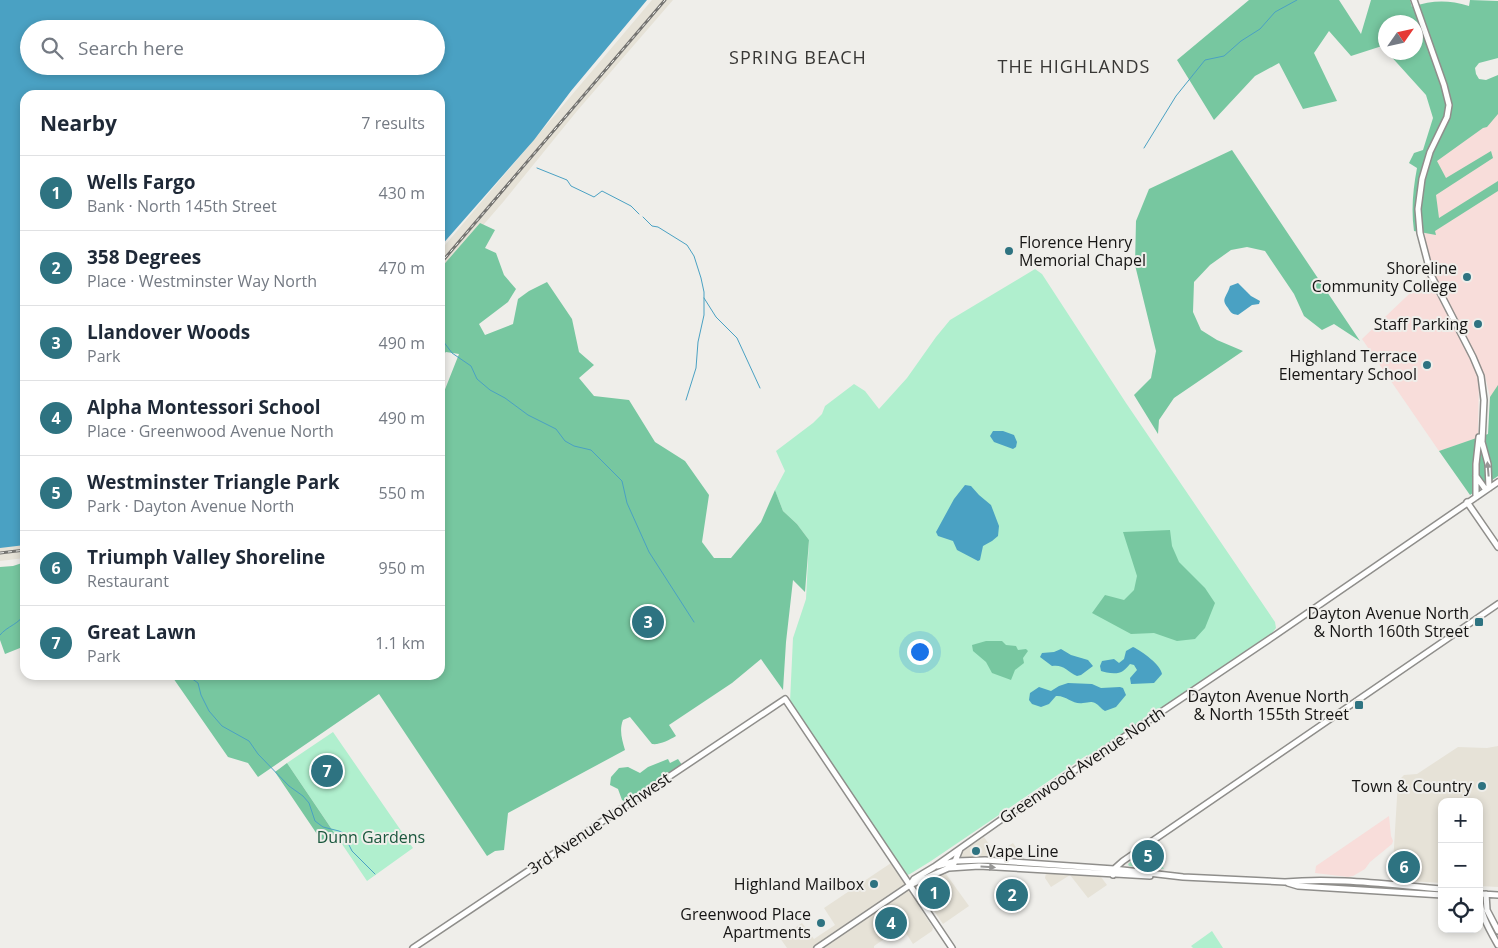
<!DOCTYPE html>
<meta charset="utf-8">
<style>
:root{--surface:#fff;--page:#f6f6f7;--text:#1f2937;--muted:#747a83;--line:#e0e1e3;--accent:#2e7381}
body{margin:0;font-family:"Open Sans",sans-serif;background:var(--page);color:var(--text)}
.controls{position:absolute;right:15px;bottom:15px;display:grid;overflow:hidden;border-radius:10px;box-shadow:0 2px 8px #0003}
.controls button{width:45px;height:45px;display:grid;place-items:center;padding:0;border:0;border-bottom:1px solid var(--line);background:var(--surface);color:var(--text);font:25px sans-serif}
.compass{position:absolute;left:1378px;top:15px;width:45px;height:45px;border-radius:50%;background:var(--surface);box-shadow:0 2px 8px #0003;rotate:56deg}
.you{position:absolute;left:919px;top:651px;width:18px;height:18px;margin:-12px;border:4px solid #fff;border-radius:50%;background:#1a73e8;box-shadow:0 0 0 8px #1a73e833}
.badge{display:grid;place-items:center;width:32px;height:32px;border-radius:50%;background:var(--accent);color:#fff;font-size:16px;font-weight:700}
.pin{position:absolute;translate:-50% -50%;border:2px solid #fff;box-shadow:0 1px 5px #0006}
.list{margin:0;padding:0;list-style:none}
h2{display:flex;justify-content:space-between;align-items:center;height:65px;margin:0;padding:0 20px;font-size:21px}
h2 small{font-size:16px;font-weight:400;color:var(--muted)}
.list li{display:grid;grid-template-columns:32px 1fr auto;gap:15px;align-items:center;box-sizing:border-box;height:75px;padding:0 20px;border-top:1px solid var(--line)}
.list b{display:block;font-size:19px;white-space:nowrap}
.list p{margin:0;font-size:16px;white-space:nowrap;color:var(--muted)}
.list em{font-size:16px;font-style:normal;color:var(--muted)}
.icon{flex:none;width:28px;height:28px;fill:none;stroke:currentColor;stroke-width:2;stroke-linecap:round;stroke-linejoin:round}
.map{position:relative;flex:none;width:1498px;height:948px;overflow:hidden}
.search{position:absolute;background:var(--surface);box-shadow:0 2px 8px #0003;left:20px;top:20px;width:425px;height:55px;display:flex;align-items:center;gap:12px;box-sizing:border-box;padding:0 18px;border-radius:28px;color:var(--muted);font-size:19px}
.panel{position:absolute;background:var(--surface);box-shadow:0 2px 8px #0003;left:20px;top:90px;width:425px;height:590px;border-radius:15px}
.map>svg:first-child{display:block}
</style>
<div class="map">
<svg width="1498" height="948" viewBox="0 0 1498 948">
<rect width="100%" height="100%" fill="#efeeea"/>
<path fill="#e6e2d7" d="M652 0H673L577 111 504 201 440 275V251Z
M25 544V558L0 561V547Z
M1498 746V887L1479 886V802H1442V883L1392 880 1398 781 1404 775 1417 774 1458 747 1487 748Z
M984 837 996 854 1013 843 1026 861 960 857 959 854Z
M891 863 933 928 932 931 913 944 902 927 874 946V948H787L780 938 802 923 814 939 835 925 824 908Z
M1046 873 1101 877 1107 885 1088 898 1070 875 1051 887 1045 878Z
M946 874 969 906 943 924 918 887 937 876Z"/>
<path fill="#f8ddda" d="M1498 81V476L1488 449 1490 397 1485 376 1434 274 1426 249 1425 233 1422 227 1426 168Z
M1427 277 1469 354 1479 377 1478 438 1439 451 1362 339Z
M1389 816 1391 836 1393 841 1392 844 1370 862 1365 869 1353 876 1348 877 1315 873 1316 866Z"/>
<path fill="#b0efce" d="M1035 269 1042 274 1126 403 1275 622 1276 628 1272 633 1089 757 1087 755 931 861 910 874 907 875 790 702 793 638 806 599 809 540 797 524 783 511 775 490 785 471 776 451 813 423 822 414 825 406 854 384 865 391 879 409 907 378 936 337 950 320Z
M333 732 413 848 367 881 287 763Z
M1151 848 1164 869 1129 866 1128 864Z
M1212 931 1223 948H1193L1191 946Z"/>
<path fill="#77c7a0" d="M1249 0H1339L1361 34 1371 0H1410L1412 7C1433 0 1448 0 1469 6L1470 0 1498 1V58L1479 63 1475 68 1476 74 1479 79 1486 80 1498 75V114L1487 127 1483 128 1437 161 1446 178 1491 151 1493 158 1436 195 1439 218 1498 181V191L1435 231 1436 235 1414 231C1411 210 1413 189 1417 168L1409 163 1414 153 1423 150 1433 118 1426 95 1388 53 1416 52V22H1386L1385 50 1382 46 1351 56 1329 31 1314 53 1337 101 1303 109 1279 63 1255 76 1214 120 1177 60Z
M1232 150 1360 341 1334 324 1322 330 1304 316 1294 294 1265 251 1247 247 1231 250 1210 265 1194 282 1193 312 1201 330 1217 340 1243 351 1174 398 1159 420 1158 434 1134 395 1151 378 1156 351 1135 265 1136 221 1149 189Z
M480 223 495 230 485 248 496 253 504 275 516 289 508 302 479 324 485 335 513 324 518 299 529 291 547 282 572 319 579 352 594 365 579 378 594 396 629 400 655 442 685 461 709 495 702 542 714 558H731L761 522 775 490 783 511 797 524 809 540 805 592 793 580 786 642 783 690 761 659 732 683 669 725 676 736C669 740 660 745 652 744L630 717 623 720C619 730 622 740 625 750L508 813 504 850 495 851 487 856 379 694 258 777 248 763 228 757 171 675H440V402L459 354 446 352 440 357V269Z
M1498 385V476L1470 495 1439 451 1488 434 1490 397Z
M1170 530 1172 546 1179 562 1205 588 1215 603 1205 628 1195 639 1177 641 1154 633 1131 634 1092 613 1105 595 1124 600 1134 590 1137 576 1123 532Z
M25 562V646L5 654 0 640V567L13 566Z
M986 641H1002L1006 645 1016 646 1018 650 1026 649 1028 651 1023 658 1024 663 1015 670 1011 680 992 673 986 662 973 651 972 645Z
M668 759 670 763 678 759 682 765 626 802 622 800 618 789 610 785 611 777 619 768 628 767 640 773 648 767Z
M287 763 335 834 323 843 275 772Z"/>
<path fill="#4aa1c3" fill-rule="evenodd" d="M0 0H647L571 91 534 140 440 247V95H25V545L0 548ZM29 29H436V66H29Z
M1238 283 1251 296 1260 301 1259 304 1252 305 1238 315C1232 314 1231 313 1228 308 1220 299 1227 297 1230 286Z
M993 431H1003L1014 435 1017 442 1016 447 1013 449 994 442 990 436Z
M965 485 971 486 979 495 991 505 999 526 998 536 992 541 983 546 980 560 978 561 957 550 953 541 938 536 936 532 954 499Z
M1133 647C1142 651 1161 665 1162 674L1154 683 1131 684 1130 678 1137 670 1134 665 1130 664C1128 666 1126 669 1123 671 1118 675 1106 673 1101 671L1100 666 1102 661 1114 659 1119 663 1124 659 1126 651Z
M1061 649 1071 655 1088 660 1093 666 1081 675 1077 676C1067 671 1063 664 1052 666L1040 657 1042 653 1054 652Z
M1068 683 1092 684 1101 688 1120 687 1123 688 1126 695 1116 707 1105 711C1101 709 1099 705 1095 703 1090 701 1088 703 1083 703 1073 705 1066 695 1056 696L1049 704 1041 707 1032 704 1029 700 1030 693 1039 687 1051 691 1059 686Z"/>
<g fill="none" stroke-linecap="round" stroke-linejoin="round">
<path stroke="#4aa1c3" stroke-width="1" d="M1144 148 1176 96 1205 60 1224 56 1241 41 1260 29 1275 12 1297 0
M537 168 567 180 571 186 594 197 602 191 631 206 639 214
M643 217 652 226 658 227 687 245 694 256 701 278 704 292V315L698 342 696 368 686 400
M704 298 716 317 737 338 760 388
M440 337 452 353 471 366 477 379 490 390 505 398 528 415 556 429 565 441 574 446 591 450 622 481 627 503 649 552 694 622
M0 635C7 626 20 624 25 613
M181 675 191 678 198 683 201 695 209 711 222 726 249 741 258 754 289 786 303 796 309 803 315 821 323 827 339 831 343 833 352 851 375 874"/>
<g stroke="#8f8e8b" stroke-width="8">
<path id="secondary" d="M1414 0 1444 85 1449 105 1447 117 1430 152 1422 179 1418 209 1420 233 1431 275 1473 357 1481 376 1484 400 1482 442 1488 464 1489 488
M1476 476 1486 490
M1476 497V464L1479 437
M1467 502 1498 547
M937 866 956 861 985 860 1114 869 1183 877 1285 882C1337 877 1390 885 1442 889
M949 868 979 866 1150 876
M1113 875 1114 869 1123 861 1498 604
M1288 883 1298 886 1442 895
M910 885 914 879 934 867 1002 819 1277 634 1498 482
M1480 894C1479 913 1489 929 1498 945
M1482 894 1498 895
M1486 894 1487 910 1498 931
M413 948 785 699 952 948
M817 948 910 885 953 866 960 849"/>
</g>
<use href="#secondary" stroke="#fff" stroke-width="5"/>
<g stroke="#757471" stroke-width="3">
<path id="rail" d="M440 264 665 0
M0 553 25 550"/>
</g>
<use href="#rail" stroke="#efeeea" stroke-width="1" stroke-dasharray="4" stroke-linecap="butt"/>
</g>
<defs><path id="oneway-solid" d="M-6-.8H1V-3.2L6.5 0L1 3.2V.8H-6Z" transform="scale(1.25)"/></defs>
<g fill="#969695">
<use href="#oneway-solid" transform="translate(1488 469) rotate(-95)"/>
<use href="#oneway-solid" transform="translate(988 867) rotate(3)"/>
</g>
<g fill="#2e7381" stroke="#efeeea" stroke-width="2">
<circle cx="1009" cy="251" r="5"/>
<circle cx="1467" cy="277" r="5"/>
<circle cx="1478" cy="324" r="5"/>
<circle cx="1427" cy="365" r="5"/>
<rect x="1474" y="617" width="10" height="10" rx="2.5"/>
<rect x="1354" y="700" width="10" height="10" rx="2.5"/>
<circle cx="1482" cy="786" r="5"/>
<circle cx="976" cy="851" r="5"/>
<circle cx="874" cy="884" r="5"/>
<circle cx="821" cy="923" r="5"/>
</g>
<g text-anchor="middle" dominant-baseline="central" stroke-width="4" stroke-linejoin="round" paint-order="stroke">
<g font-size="16" fill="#161514" stroke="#efeeea" text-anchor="end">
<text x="1019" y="242" text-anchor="start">Florence Henry<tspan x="1019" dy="18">Memorial Chapel</tspan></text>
<text x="1457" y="268">Shoreline<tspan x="1457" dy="18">Community College</tspan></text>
<text x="1468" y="324">Staff Parking</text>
<text x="1417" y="356">Highland Terrace<tspan x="1417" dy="18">Elementary School</tspan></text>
<text x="1469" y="613">Dayton Avenue North<tspan x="1469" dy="18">&amp; North 160th Street</tspan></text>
<text x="1349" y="696">Dayton Avenue North<tspan x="1349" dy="18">&amp; North 155th Street</tspan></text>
<text x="1472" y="786">Town &amp; Country</text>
<text x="986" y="851" text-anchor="start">Vape Line</text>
<text x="864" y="884">Highland Mailbox</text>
<text x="811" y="914">Greenwood Place<tspan x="811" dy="18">Apartments</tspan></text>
</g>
<g font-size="16" fill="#161514" stroke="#efeeea">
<text transform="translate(1082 765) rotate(-34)">Greenwood Avenue North</text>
<text transform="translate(599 823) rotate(-34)">3rd Avenue Northwest</text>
</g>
<g font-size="16" fill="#1a573d" stroke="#efeeea">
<text x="371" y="837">Dunn Gardens</text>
</g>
<g font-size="18" letter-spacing="1" fill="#383735" stroke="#efeeea">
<text x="798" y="57">SPRING BEACH</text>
<text x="1074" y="66">THE HIGHLANDS</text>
</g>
</g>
</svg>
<div class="controls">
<button>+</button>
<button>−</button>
<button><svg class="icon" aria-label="locate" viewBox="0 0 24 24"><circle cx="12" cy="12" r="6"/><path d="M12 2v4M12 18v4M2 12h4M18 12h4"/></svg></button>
</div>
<svg class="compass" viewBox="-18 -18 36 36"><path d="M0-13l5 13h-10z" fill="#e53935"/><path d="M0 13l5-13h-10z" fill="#747a83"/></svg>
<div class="you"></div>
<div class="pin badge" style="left:934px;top:893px">1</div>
<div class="pin badge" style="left:1012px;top:895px">2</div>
<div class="pin badge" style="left:648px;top:622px">3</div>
<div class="pin badge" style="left:891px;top:923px">4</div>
<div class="pin badge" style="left:1148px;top:856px">5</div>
<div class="pin badge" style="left:1404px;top:867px">6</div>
<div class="pin badge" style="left:327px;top:771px">7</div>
<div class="search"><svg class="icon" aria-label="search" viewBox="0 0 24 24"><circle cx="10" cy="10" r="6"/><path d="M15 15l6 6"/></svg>Search here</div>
<section class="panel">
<h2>Nearby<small>7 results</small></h2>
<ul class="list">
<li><span class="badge">1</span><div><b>Wells Fargo</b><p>Bank · North 145th Street</p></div><em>430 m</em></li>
<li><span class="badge">2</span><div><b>358 Degrees</b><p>Place · Westminster Way North</p></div><em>470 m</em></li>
<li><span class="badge">3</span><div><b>Llandover Woods</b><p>Park</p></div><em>490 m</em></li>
<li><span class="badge">4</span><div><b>Alpha Montessori School</b><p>Place · Greenwood Avenue North</p></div><em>490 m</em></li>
<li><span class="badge">5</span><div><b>Westminster Triangle Park</b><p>Park · Dayton Avenue North</p></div><em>550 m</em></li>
<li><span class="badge">6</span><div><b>Triumph Valley Shoreline</b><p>Restaurant</p></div><em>950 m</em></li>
<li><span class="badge">7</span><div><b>Great Lawn</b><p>Park</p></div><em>1.1 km</em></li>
</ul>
</section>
</div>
